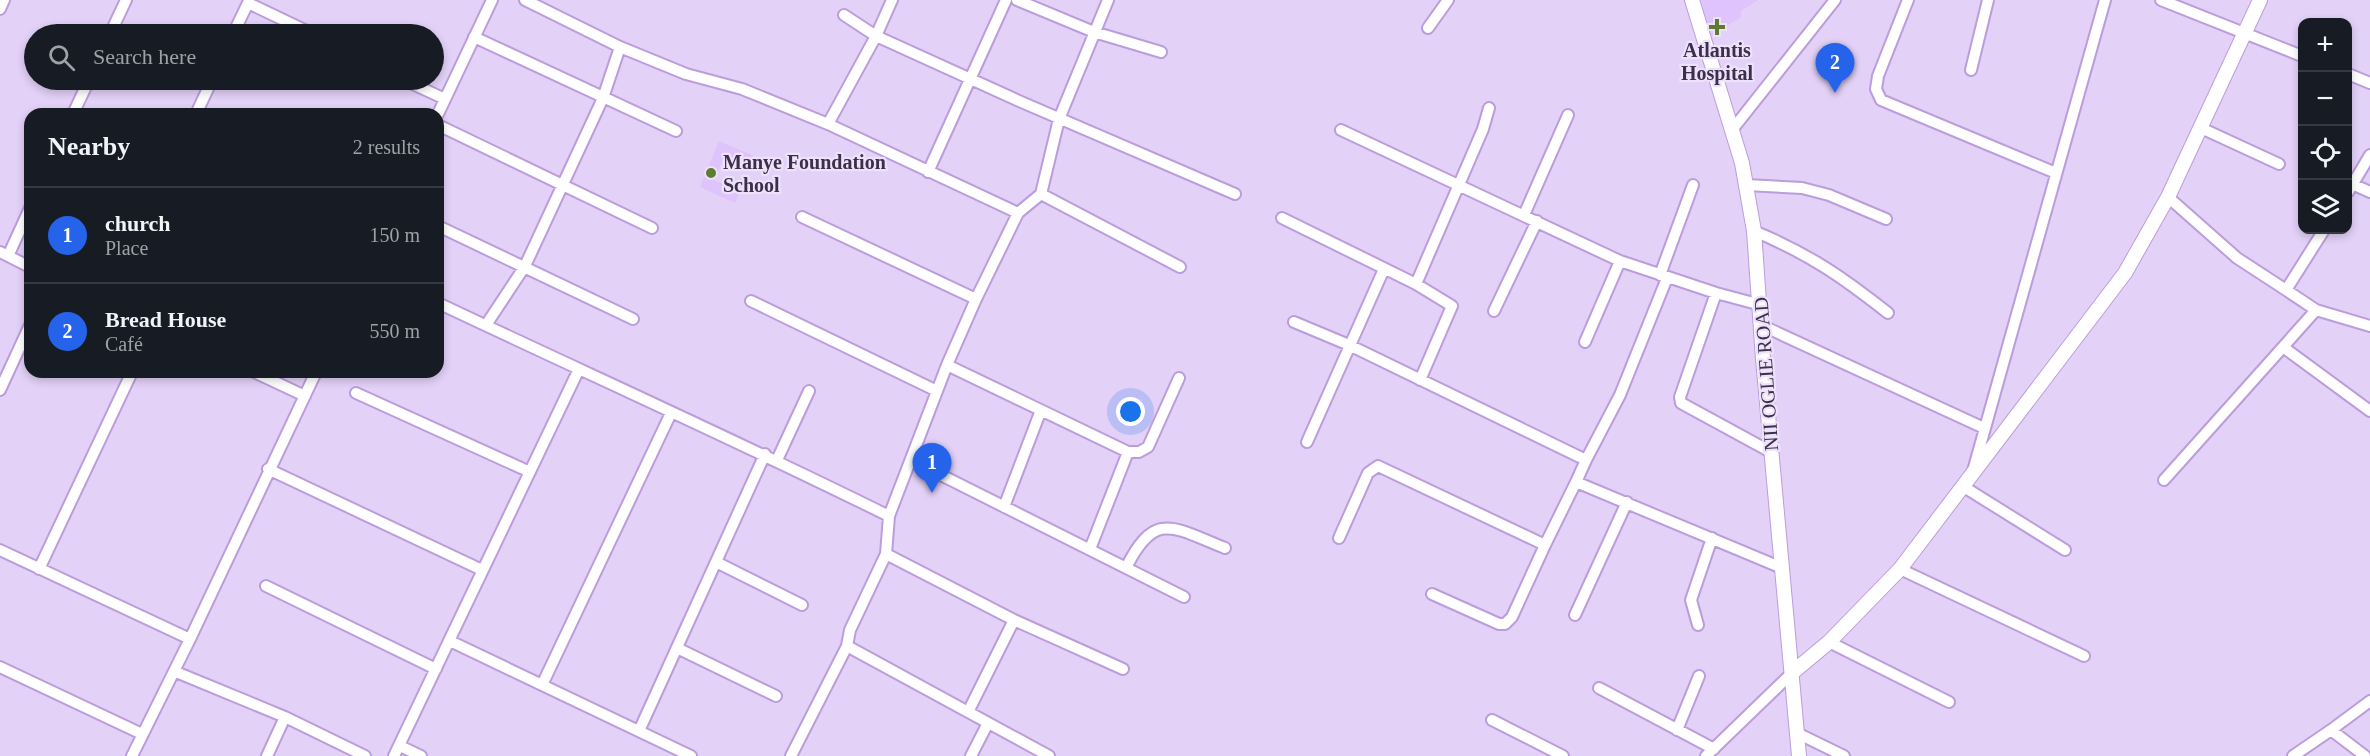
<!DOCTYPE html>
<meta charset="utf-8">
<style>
:root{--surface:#171b24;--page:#20242c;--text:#f1f3f6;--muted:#9ea1a6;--line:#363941;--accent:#2563eb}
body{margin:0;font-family:"Times New Roman",serif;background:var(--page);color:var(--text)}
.controls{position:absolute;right:18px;top:18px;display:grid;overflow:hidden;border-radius:12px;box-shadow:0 3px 9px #0003}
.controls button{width:54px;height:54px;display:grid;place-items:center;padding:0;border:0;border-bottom:2px solid var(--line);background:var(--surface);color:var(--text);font:30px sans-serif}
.you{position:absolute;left:1131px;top:412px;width:21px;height:21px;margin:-15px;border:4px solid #fff;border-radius:50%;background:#1a73e8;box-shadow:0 0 0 9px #1a73e833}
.badge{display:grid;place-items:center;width:39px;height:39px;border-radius:50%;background:var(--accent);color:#fff;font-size:20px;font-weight:700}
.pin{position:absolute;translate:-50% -50px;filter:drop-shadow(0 2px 3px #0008)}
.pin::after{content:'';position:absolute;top:32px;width:21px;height:18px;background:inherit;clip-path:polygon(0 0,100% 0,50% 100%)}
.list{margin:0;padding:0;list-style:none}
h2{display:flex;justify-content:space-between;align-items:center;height:78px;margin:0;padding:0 24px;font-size:26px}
h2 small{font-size:20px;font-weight:400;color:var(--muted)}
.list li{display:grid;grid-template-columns:39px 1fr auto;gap:18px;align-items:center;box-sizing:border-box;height:96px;padding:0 24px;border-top:2px solid var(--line)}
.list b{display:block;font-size:22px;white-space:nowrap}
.list p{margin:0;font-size:20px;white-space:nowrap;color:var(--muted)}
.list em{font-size:20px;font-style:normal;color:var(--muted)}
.icon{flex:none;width:33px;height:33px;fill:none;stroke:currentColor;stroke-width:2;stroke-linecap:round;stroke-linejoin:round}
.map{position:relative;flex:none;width:2370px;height:756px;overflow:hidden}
.search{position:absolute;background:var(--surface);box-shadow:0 3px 9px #0003;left:24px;top:24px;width:420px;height:66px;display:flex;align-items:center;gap:15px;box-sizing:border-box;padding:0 21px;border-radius:33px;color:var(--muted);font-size:22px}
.panel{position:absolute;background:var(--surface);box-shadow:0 3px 9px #0003;left:24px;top:108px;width:420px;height:270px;border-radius:18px}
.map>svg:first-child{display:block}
</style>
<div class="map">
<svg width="2370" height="756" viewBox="0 0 2370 756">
<rect width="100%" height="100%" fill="#e3d1f8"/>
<path fill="#dfc3fc" d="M1701 0H1758L1741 11V17L1711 36Z
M719 141 754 156 750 166 725 155 714 180 740 192 735 203 700 187Z"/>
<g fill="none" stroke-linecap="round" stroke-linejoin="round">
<g stroke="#bb9ddb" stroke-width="14">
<path id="street" d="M525 0 620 47 686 74 742 89 828 124 1018 213
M1017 0 1094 32 1161 52
M1908 0 1878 76 1876 89 1881 100 2056 173
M2161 0 2302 56
M0 9 4 0
M844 15 876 36 1019 101 1235 194
M1428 28 1448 0
M110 34 126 0
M233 34 248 3 313 34
M474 37 676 131
M1971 70 1988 0
M2348 74 2370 83
M404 80 445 99
M73 114 89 80
M196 114 212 80
M438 114 492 0
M828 124 876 36 892 0
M438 125 652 228
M2201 128 2279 164
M1341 130 1620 261 1716 293 1761 305
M1732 130 1835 0
M928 172 1006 0
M2352 184 2370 192
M1746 185 1802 188 1829 195 1886 219
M2348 192 2370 155
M1041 194 1180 267
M2168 197 2237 258 2286 290 2324 230
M1524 215 1568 115
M802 217 976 299
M1282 218 1416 284 1452 306 1420 380
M438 226 633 319
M1754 231C1809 254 1841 276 1888 313
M0 252 30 267
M8 256 30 208
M1660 275 1693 185
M1416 284 1483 129 1489 108
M2286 290 2316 310 2370 326
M1716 293 1680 397 1681 403 1771 452
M751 301 937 391
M438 303C588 374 740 442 889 516L947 365 976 299 1018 213 1041 194 1059 119 1108 0
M2316 310 2283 347 2370 411
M1494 311 1537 221
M1294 322 1349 345 1586 460 1576 482
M486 325 525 266 603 98 620 47
M1763 326 1984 428
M1585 342 1620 261
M947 365 1128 452H1139L1148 447 1179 378
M254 372 305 396
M0 390 30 325
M356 393 530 472
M1307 442 1384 269
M777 460 809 391
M911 460 1184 597
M1586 460 1620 395 1667 278
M268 469 482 570
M1973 471 2105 0
M2164 480 2283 347
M1964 487 2065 550
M1004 507 1041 410
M1339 538 1368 473 1378 466 1545 545 1576 482 1782 568
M1090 549 1128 452
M0 550 190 639 316 372
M886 554 1014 620 1123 669
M716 562 802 605
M1126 568C1155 509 1174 528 1225 548
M39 569 132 372
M1900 569 2084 656
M266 586 436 669
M1432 594 1499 624H1505L1512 617 1545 545
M1575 615 1627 502
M1698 625 1691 600 1712 538
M450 641 691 756
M1829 642 1949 702
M847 646 1049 756
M677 648 776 696
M0 667 142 734
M176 672 285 717 365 756
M542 685 671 413
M1599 688 1714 749
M968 712 1014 620
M1492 720 1563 756
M1677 730 1699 676
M2331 730 2370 701
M639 731 765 454
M1797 733 1844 756
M400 746 421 756
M132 756 190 639
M267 756 285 717
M394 756 579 369
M791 756 847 646 850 630 886 554 889 516
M971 756 988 723
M1706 756 1793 672
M2293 756 2331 730 2365 756"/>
</g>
<g stroke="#bb9ddb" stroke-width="16">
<path id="secondary" d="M1692 0 1742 163 1754 231 1763 359 1799 756
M1793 672 1829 642 1900 569 2125 273 2168 197 2260 0"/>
</g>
<use href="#street" stroke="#fff" stroke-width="10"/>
<use href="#secondary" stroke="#fff" stroke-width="14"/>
</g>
<g fill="#5f7b30" stroke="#ede1fb" stroke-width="2">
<path d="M1714 18h6v6h6v6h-6v6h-6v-6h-6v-6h6z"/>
<circle cx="711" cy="173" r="6"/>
</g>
<g text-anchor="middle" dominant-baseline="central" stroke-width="4.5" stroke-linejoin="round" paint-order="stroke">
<g font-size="20" font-weight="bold" fill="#3c2f49" stroke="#ede1fb">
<text x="1717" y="50">Atlantis<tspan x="1717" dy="23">Hospital</tspan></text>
<text x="723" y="162" text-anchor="start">Manye Foundation<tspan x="723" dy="23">School</tspan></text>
</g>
<g font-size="20" fill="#3c2f49" stroke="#ede1fb">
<text transform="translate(1766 374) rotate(-94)">NII OGLIE ROAD</text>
</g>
</g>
</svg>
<div class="controls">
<button>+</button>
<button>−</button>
<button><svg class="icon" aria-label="locate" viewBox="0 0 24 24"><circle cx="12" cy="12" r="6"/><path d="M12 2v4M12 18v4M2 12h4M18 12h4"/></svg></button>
<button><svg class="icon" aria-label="layers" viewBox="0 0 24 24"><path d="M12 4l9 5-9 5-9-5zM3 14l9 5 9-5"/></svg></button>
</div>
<div class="you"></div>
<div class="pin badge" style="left:932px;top:493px">1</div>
<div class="pin badge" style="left:1835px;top:93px">2</div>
<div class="search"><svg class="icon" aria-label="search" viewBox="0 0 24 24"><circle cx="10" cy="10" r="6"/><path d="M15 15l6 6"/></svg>Search here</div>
<section class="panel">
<h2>Nearby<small>2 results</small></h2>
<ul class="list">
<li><span class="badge">1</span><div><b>church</b><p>Place</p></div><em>150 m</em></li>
<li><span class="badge">2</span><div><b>Bread House</b><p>Café</p></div><em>550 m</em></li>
</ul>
</section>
</div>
